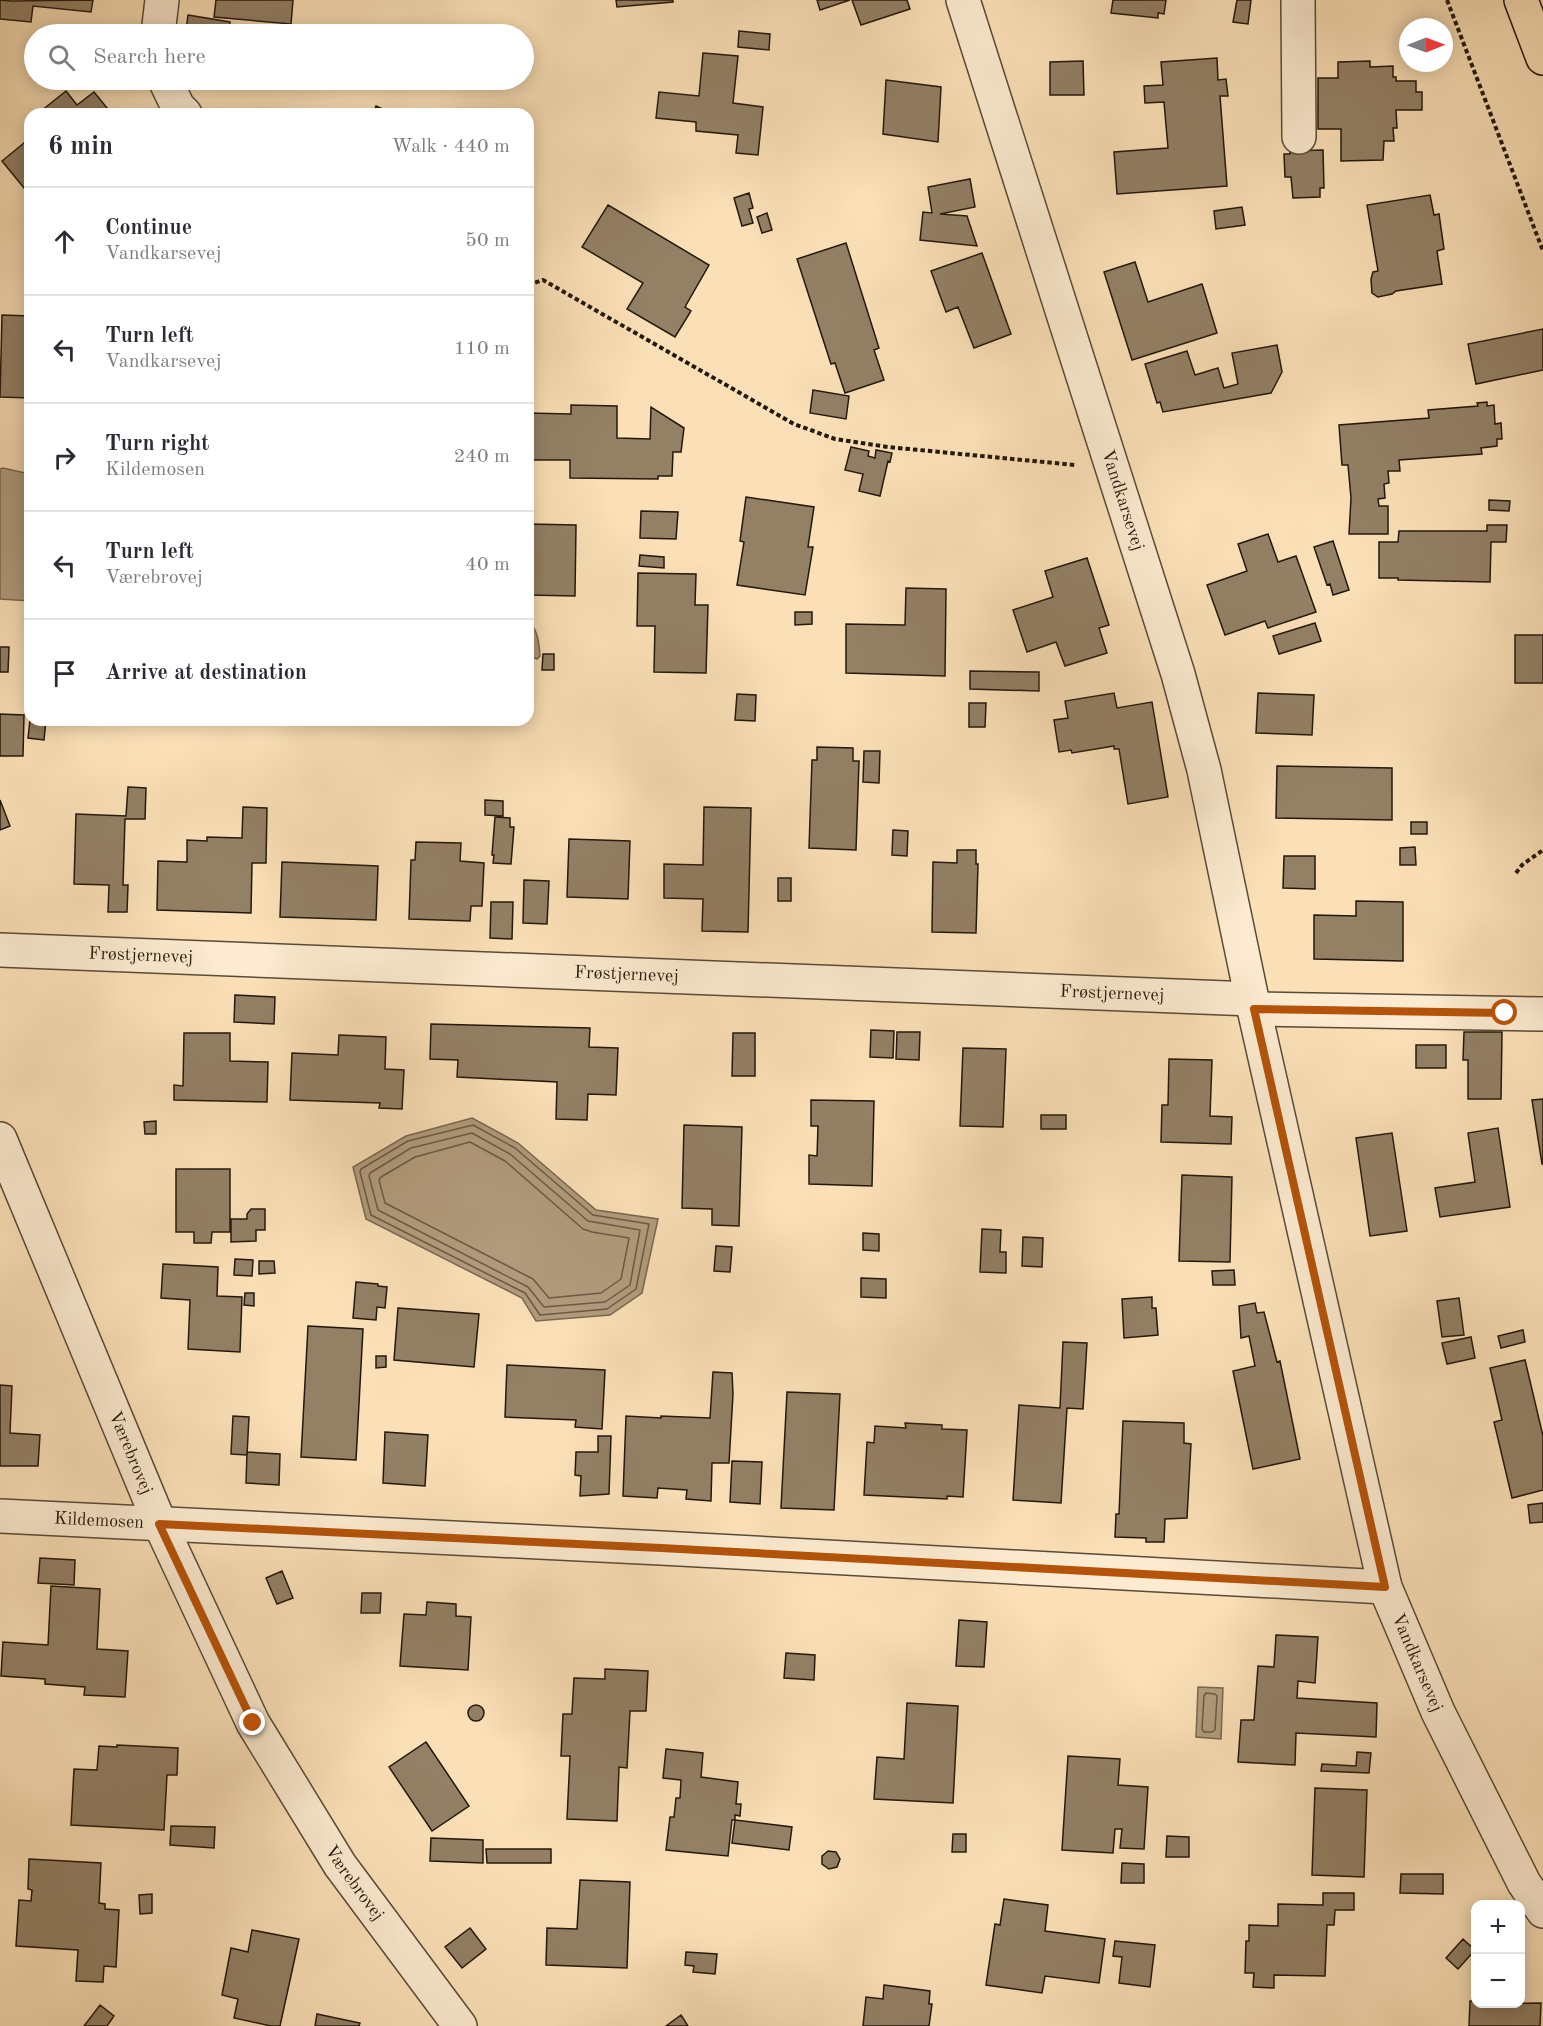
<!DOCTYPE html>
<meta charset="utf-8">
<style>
:root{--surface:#fff;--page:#f2f2f3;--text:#2b2b33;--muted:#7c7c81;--line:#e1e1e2}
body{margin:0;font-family:"Old Standard TT",serif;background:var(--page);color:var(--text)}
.controls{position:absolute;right:18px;bottom:18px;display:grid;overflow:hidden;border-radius:12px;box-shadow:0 3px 15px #0003}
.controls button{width:54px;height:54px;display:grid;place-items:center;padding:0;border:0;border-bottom:2px solid var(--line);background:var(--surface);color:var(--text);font:30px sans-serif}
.compass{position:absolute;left:1399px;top:18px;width:54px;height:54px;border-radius:50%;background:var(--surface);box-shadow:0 3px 15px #0003;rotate:89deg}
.stop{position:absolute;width:18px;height:18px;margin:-14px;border:4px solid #b45309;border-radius:50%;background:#fff}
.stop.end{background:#b45309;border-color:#fff;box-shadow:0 2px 6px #0008}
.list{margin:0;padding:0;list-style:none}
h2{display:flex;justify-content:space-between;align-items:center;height:78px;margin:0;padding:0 24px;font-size:26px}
h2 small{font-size:20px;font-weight:400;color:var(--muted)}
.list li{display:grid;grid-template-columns:39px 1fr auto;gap:18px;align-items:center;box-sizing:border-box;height:108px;padding:0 24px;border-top:2px solid var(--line)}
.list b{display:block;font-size:22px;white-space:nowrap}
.list p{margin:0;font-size:20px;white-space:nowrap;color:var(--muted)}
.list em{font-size:20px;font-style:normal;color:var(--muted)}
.icon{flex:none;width:33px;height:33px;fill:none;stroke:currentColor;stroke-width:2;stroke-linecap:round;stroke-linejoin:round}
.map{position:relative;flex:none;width:1543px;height:2026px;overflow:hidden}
.search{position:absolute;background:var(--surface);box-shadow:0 3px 15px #0003;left:24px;top:24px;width:510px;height:66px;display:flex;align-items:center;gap:15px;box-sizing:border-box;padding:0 21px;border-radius:33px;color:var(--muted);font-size:22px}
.panel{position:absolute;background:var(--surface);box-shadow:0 3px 15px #0003;left:24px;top:108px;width:510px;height:618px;border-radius:18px}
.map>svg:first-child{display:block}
</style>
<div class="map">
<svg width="1543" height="2026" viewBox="0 0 1543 2026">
<rect width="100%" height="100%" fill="#fbe0b7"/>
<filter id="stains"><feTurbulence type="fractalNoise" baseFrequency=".00333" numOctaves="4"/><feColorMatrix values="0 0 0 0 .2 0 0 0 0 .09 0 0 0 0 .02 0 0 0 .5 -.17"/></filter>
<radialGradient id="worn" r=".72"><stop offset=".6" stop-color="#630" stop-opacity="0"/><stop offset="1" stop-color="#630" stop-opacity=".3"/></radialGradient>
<path fill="#b29c7d" stroke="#796750" stroke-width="1.5" d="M3 468 30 474V601L0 599V469Z
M528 620C538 630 539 643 540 656L537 659 528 655Z
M472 1118 518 1143 596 1210 658 1219 642 1293 610 1315 536 1321 522 1298 366 1219 353 1167 406 1136Z
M1198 1687 1223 1688 1221 1739 1196 1737Z"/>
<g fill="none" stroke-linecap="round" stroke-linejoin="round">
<path stroke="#6a5a44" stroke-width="1.5" d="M473 1125 515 1148 593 1215 649 1224 636 1289 607 1309 540 1315 525 1293 371 1215 360 1172 361 1169 408 1141Z
M472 1133 510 1154 588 1221 640 1230 630 1285 605 1302 544 1307 528 1287 378 1210 369 1176 370 1173 411 1148Z
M470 1142 505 1161 583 1229 592 1232 629 1238 621 1279 601 1293 549 1298 533 1279 385 1203 379 1180 381 1177 415 1157Z
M1206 1693 1215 1694 1217 1696 1215 1730 1212 1732H1204L1202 1729 1204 1696Z"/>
</g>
<path fill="#938065" stroke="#23180c" stroke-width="1.5" d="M0 0 11 1 93 0 91 12 33 6 31 22 0 19Z
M216 0H293L291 24 214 17Z
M616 0H673V2L617 7Z
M817 0H850L820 10Z
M852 0H907L910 9 861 25Z
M1113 0H1166L1164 14 1158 13V18L1111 13Z
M1237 0H1251L1248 24 1233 22Z
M188 15 230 22 229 34 186 31Z
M415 27 433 28V34H414Z
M739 31 770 34 769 50 738 47Z
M703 53 738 56 733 103 763 107 758 155 736 153 738 135 696 131V122L656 118 659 92 699 96Z
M1217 58 1218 80 1226 79 1228 96H1220L1227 186 1117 194 1114 152 1168 148 1164 102 1145 103 1144 86 1163 85 1161 62Z
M1083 61 1084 95H1050V62Z
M1370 61V67L1393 66V77H1396V81H1416V92H1422V110H1396L1397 128H1393L1394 141H1384L1383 160 1341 161V129H1318V78H1338V62Z
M886 80 941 87 938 142 883 134Z
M66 91 77 105 94 92 112 114H44L41 111Z
M376 106 393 114H373Z
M30 138V183L24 188 2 161Z
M1323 150 1324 188H1320V197L1293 198 1291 177H1285L1284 154H1290V151Z
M970 179 975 207 940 214 967 216 977 246 920 240 923 212 932 213 928 187Z
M749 193 753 208 749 209 753 223 742 226 734 198Z
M1430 195 1434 215 1439 214 1444 249 1437 251 1442 284 1396 291 1392 294 1378 297 1372 293 1371 279 1373 272 1378 271 1367 205Z
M608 205 709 265 685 307 691 311 675 337 627 309 643 283 582 247Z
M1242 207 1245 225 1216 229 1214 211Z
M767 213 772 230 762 233 757 217Z
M846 243 879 348 874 350 884 380 845 393 835 363 831 364 797 259Z
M982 253 1011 334 974 348 958 307 946 312 931 271Z
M1135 262 1148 302 1202 284 1217 333 1132 360 1104 272Z
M2 315 30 316V398L0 397Z
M1543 329V370L1476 384 1468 344Z
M1277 345 1282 372 1271 393 1163 412 1160 402 1157 403 1145 364 1187 351 1195 375 1218 368 1224 388 1238 384 1232 353Z
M813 390 849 396 846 419 810 413Z
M1487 402V406L1494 405 1495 424 1501 423 1502 439H1497V446L1481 448 1482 454 1399 460 1400 471H1388L1389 483 1384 484 1385 498 1378 499 1379 506H1388V534H1349L1351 498 1348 465H1342L1339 425 1429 418 1428 410 1478 406 1477 403Z
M571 405 617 406V438L650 439 651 407 684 428 681 452H673L672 476H658V479L570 478V460H528V413L571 414Z
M851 447 869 451 868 456 875 458 876 450 892 453 890 462 888 461 880 496 859 491 863 474 845 470Z
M746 497 814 507 808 547H813L805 595 737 585 744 542 740 541Z
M1489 500 1510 501 1509 511 1489 510Z
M641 511 678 512 676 539 640 538Z
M528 524 576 525 575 596 528 595Z
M1487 525H1507L1506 542H1491L1490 582 1398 580V578H1379V542H1398L1399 531H1487Z
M1268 534 1278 562 1296 556 1316 612 1268 628 1265 621 1225 635 1207 585 1247 571 1238 544Z
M1333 541 1349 590 1333 595 1330 584 1327 585 1314 547Z
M640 555 664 557V568L639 566Z
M1087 558 1109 625 1099 628 1107 653 1065 666 1056 642 1027 652 1013 610 1053 597 1045 571Z
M638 573 696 574 695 605H708L706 673 654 672 655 626H637Z
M906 588 946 589 945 676 846 673V624L905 625Z
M795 612H812V624L795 625Z
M1315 623 1321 641 1279 654 1273 636Z
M1515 635H1543V683H1515Z
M0 647H9L8 672H0Z
M543 654H554V670H542Z
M970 671 1039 672V691L970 689Z
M1114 693 1117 708 1152 702 1168 797 1128 804 1119 749H1114V746L1072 753 1071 750 1059 752 1054 720 1068 718 1065 701Z
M1258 693 1314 695 1312 735 1256 733Z
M737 694 756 695 755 721 735 720Z
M969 703H986L985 727H969Z
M0 714 24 715 23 756H0Z
M30 720H46L44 740 28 738Z
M817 747 853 748V761H859L856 850 809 848 812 760H817Z
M864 751H880L879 783 863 782Z
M1277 766 1392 768V820L1276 818Z
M128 787 146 788 145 819H125L123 885H128L127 912H108L109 885 74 884 76 814 126 816Z
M0 800 10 826 0 830Z
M485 800 503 801V816L485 815Z
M243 807 267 808 266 863H252L251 913 157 910 158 861 187 862V840L207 841V837L242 838Z
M704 807 751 808 748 932 702 931 703 899 664 898V864L703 865Z
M495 817 510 818V827H514L511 864 493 863 494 855H492Z
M1411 822H1427V834H1411Z
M893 830 908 831 907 856 892 855Z
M569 839 630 841 628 899 567 897Z
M416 842 461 843 460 861 484 863 482 906H471L470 921 409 919 411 860H415Z
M1415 847 1416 865H1400V848Z
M957 850H976V864H978L976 933 932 932 933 862 957 863Z
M1284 856H1315V889L1283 888Z
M282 862 378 866 376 920 280 917Z
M778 878H791V901H778Z
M524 880 549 881 547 924 523 923Z
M1356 901 1403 902V961L1314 959V915L1356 916Z
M491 902H513L512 939 490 938Z
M235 995 275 997 274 1024 234 1022Z
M431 1024 590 1028 589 1047 618 1048 616 1095 588 1094 587 1120 556 1119 557 1082 457 1077 458 1060 430 1059Z
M871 1030 894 1031 893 1058 870 1057Z
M897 1032H920L919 1060 896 1059Z
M1464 1032H1502L1501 1099H1468V1060H1463Z
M184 1033H230V1061L268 1062 267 1102 174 1100V1085L183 1086Z
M733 1033H755V1076H732Z
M339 1035 386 1037 385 1069 404 1070 402 1109 379 1108 380 1103 290 1100 292 1053 338 1055Z
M1416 1045H1446V1068H1416Z
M963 1048 1006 1049 1003 1127 960 1126Z
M1169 1059 1212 1060 1210 1116 1232 1117 1231 1144 1161 1142 1162 1105H1168Z
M1543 1099V1164H1542L1532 1100Z
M811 1100 874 1101 872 1186 809 1184V1155L817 1156 818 1126H811Z
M1041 1115H1066V1129H1041Z
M156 1121V1134H145L144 1122Z
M684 1125 742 1127 739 1226 712 1225V1209L682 1208Z
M1498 1128 1510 1207 1440 1217 1435 1188 1475 1182 1468 1133Z
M1392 1133 1407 1231 1370 1236 1356 1138Z
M176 1169H230V1232H212L211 1243H194V1232H176Z
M1182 1175 1232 1177 1230 1262 1179 1261Z
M251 1209H265V1230H256V1241L231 1242V1219H247V1214Z
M982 1229 1001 1230 1000 1252H1006V1273L980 1272Z
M863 1233 879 1234V1251L863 1250Z
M1023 1237 1043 1238 1042 1267 1022 1266Z
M716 1246 732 1247 730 1272 714 1271Z
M235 1259 253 1260 252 1276 234 1275Z
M259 1261H274L275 1273 259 1274Z
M163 1264 218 1267 217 1296 242 1297 240 1352 188 1349 190 1300 161 1298Z
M1234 1270 1235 1285H1213L1212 1271Z
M861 1278 886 1279V1298L861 1297Z
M356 1282 378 1284V1286L387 1287 385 1308 377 1307 376 1320 353 1318Z
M245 1293H254V1306L244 1305Z
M1152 1297V1308H1156L1158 1335 1124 1338 1122 1299Z
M1459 1298 1464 1335 1442 1337 1437 1301Z
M1255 1303 1257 1313 1264 1312 1277 1362 1280 1361 1300 1459 1253 1469 1233 1371 1255 1366 1249 1336 1241 1338 1239 1306Z
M398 1308 479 1314 474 1367 394 1360Z
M308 1326 363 1329 356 1460 301 1457Z
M1523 1330 1525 1342 1501 1348 1498 1336Z
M1471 1337 1475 1358 1447 1364 1442 1343Z
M1063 1342 1087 1343 1083 1409 1067 1408 1061 1503 1013 1500 1019 1405 1060 1408Z
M376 1356H386V1367L376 1368Z
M1525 1360 1543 1436V1490L1512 1498 1494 1422 1502 1420 1490 1368Z
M507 1365 605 1370 602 1429 575 1427 576 1420 505 1417Z
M713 1372 732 1373 733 1394 729 1463H712L711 1501 686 1499 687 1490 658 1488 657 1498 623 1496 626 1416 661 1418V1416L710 1418Z
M0 1385 12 1386 10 1433 40 1435 38 1466H0Z
M787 1392 840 1394 834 1510 781 1508Z
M233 1416 249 1417 247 1455 231 1454Z
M1123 1421 1184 1423V1443L1191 1444 1187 1518 1165 1519 1164 1542H1146V1538L1115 1537 1116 1514H1119Z
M905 1423 942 1425V1429L967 1430 963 1497 947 1496V1499L864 1495 867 1442 874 1443 875 1426 906 1428Z
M385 1432 428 1435 425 1486 383 1483Z
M598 1436H611L609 1494 580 1496 581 1476 575 1475 576 1452H598Z
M247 1452 280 1454 279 1485 246 1483Z
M732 1461 762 1462 760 1504 730 1502Z
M1543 1503V1522L1530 1523 1528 1505Z
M40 1558 75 1560 74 1585 38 1583Z
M282 1571 293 1598 277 1604 266 1578Z
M51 1586 100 1589 97 1649 128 1651 125 1697 84 1695 85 1687 45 1684V1679L1 1676 3 1642 48 1645Z
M362 1593H381L380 1613H361Z
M427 1602 456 1604V1616L471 1617 468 1670 400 1666 404 1614 426 1615Z
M959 1620 987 1622 984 1667 956 1666Z
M1276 1635 1318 1637 1315 1683 1298 1681 1297 1698 1377 1703 1376 1737 1296 1733 1295 1765 1238 1762 1241 1720H1254L1258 1666 1274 1667Z
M786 1653 815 1655 814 1680 784 1678Z
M605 1669 648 1671 646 1711H630L627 1768 619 1767 617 1821 567 1819 570 1756H561L563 1714H572L574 1678 605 1679Z
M907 1703 958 1706 953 1803 874 1799 877 1757 904 1759Z
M468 1713a8 8 0 1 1 16 0a8 8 0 1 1-16 0Z
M426 1742 469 1806 432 1831 389 1767Z
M117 1745 178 1748 177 1775H167L164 1830 71 1825 74 1769 97 1770 99 1746 117 1747Z
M666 1749 703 1753 701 1777 738 1782 736 1804H741L740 1816 735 1815V1820H732L728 1856 666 1850 670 1817H674L676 1798H680L681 1780 663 1778Z
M1357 1752 1371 1753 1369 1773 1321 1771 1322 1764 1356 1766Z
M1068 1756 1120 1759 1118 1785 1148 1787 1144 1849 1120 1848 1122 1829H1115L1113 1853 1062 1850Z
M1315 1788 1367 1790 1364 1877 1312 1875Z
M735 1820 792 1827 789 1850 732 1843Z
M171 1826 215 1827 214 1848 170 1845Z
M953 1834H966V1852H952Z
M1167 1836 1189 1837V1857H1166Z
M431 1838 483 1840V1863L430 1861Z
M486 1849H551V1863H487Z
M828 1851 836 1852 840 1859 837 1867 829 1869 822 1864V1856Z
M29 1859 101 1863 99 1903 105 1904V1909L119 1910 116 1967 104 1966 103 1982 76 1981 78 1950 16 1946 19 1900 31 1901 32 1890 28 1889Z
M1122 1863 1144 1864V1883H1121Z
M1401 1874H1443V1894L1400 1893Z
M580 1880 630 1882 627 1968 546 1965 547 1928 577 1929Z
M1323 1893H1354V1910H1335L1334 1925H1327L1325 1976 1274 1975V1988L1253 1987 1254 1973H1245L1246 1941H1249V1925L1278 1926V1904L1323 1905Z
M152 1894V1913L140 1914 139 1895Z
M1004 1899 1048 1905 1045 1931 1105 1939 1099 1983 1045 1976 1042 1993 986 1985 995 1924 1000 1925Z
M470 1928 486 1949 462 1968 445 1947Z
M252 1930 299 1939 280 2026H271L234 2018 238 1999 222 1995 231 1948 248 1952Z
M1463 1939 1475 1950 1458 1969 1446 1958Z
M1115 1941 1155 1945 1150 1987 1119 1983 1122 1957 1113 1956Z
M686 1952 717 1954 715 1974 693 1972 694 1966 685 1965Z
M884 1985 930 1991 929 2004H932L929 2026H863L866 1997 883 1999Z
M1470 2001H1476V2004L1541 2003 1540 2026H1469Z
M100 2005 114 2016 107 2026H84Z
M317 2014 360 2023 359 2026H315Z
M681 2015 688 2026H666Z"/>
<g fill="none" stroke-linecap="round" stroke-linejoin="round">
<g stroke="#594a37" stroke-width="36">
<g id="minor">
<path id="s1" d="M963 0 1178 674 1204 770 1254 1009 1385 1587 1438 1712 1524 1883 1543 1911"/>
<path d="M1298 0 1299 137"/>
<path d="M158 34 162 0"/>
<path d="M165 80 178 107 185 114"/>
<path id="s2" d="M0 950 1252 999"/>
<path d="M1254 1009 1543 1014"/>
<path id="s3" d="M0 1139 160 1524 253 1723 340 1865 460 2026"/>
<path id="s4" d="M0 1516 661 1548 1385 1587"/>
</g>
</g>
<g stroke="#23180c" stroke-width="36">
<path id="major" d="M1521 0 1543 58"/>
</g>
<path stroke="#23180c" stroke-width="4" stroke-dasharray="4.5 3" stroke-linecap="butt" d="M1447 0 1543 251
M528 285 543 280 794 424 835 439 888 447 1075 465
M1516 873 1522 865 1543 850"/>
<use href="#minor" stroke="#fcebd0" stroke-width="33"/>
<use href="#major" stroke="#fbe0b7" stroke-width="33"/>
</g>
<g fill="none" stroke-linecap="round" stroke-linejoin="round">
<path stroke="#b45309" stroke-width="8" d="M253 1723 159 1524 661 1548 1385 1587 1254 1009 1505 1013"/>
</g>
<g text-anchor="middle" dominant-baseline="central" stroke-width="4.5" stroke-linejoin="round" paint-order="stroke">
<g font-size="18" fill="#23180c" stroke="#fcebd0">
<text stroke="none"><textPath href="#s1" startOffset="525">Vandkarsevej</textPath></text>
<text stroke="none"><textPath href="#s2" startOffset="141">Frøstjernevej</textPath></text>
<text stroke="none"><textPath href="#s2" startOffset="627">Frøstjernevej</textPath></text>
<text stroke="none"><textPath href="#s2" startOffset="1113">Frøstjernevej</textPath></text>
<text stroke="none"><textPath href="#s3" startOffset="340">Værebrovej</textPath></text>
<text stroke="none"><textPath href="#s4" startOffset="99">Kildemosen</textPath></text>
<text stroke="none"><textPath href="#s1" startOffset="1726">Vandkarsevej</textPath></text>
<text stroke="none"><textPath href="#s3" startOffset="826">Værebrovej</textPath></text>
</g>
</g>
<rect width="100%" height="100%" filter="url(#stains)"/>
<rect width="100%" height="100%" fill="url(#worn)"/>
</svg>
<div class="controls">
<button>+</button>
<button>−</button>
</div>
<svg class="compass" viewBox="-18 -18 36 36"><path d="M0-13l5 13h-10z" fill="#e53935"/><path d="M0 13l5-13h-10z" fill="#7c7c81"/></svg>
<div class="stop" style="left:1505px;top:1013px"></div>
<div class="stop end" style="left:253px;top:1723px"></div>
<div class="search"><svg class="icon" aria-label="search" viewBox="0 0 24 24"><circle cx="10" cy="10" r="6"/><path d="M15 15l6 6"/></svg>Search here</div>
<section class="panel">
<h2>6 min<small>Walk · 440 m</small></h2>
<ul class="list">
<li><svg class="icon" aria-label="ahead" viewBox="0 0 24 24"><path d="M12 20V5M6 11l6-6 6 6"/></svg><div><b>Continue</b><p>Vandkarsevej</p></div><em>50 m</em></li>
<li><svg class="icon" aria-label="left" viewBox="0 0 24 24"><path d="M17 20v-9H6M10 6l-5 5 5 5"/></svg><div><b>Turn left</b><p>Vandkarsevej</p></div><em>110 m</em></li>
<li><svg class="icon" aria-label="right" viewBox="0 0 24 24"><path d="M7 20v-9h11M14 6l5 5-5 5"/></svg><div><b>Turn right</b><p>Kildemosen</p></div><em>240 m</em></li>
<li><svg class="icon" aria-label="left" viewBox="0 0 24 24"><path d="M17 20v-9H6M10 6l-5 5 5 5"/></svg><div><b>Turn left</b><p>Værebrovej</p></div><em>40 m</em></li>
<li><svg class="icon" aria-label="arrive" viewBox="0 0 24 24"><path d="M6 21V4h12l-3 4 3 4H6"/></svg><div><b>Arrive at destination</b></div></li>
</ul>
</section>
</div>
